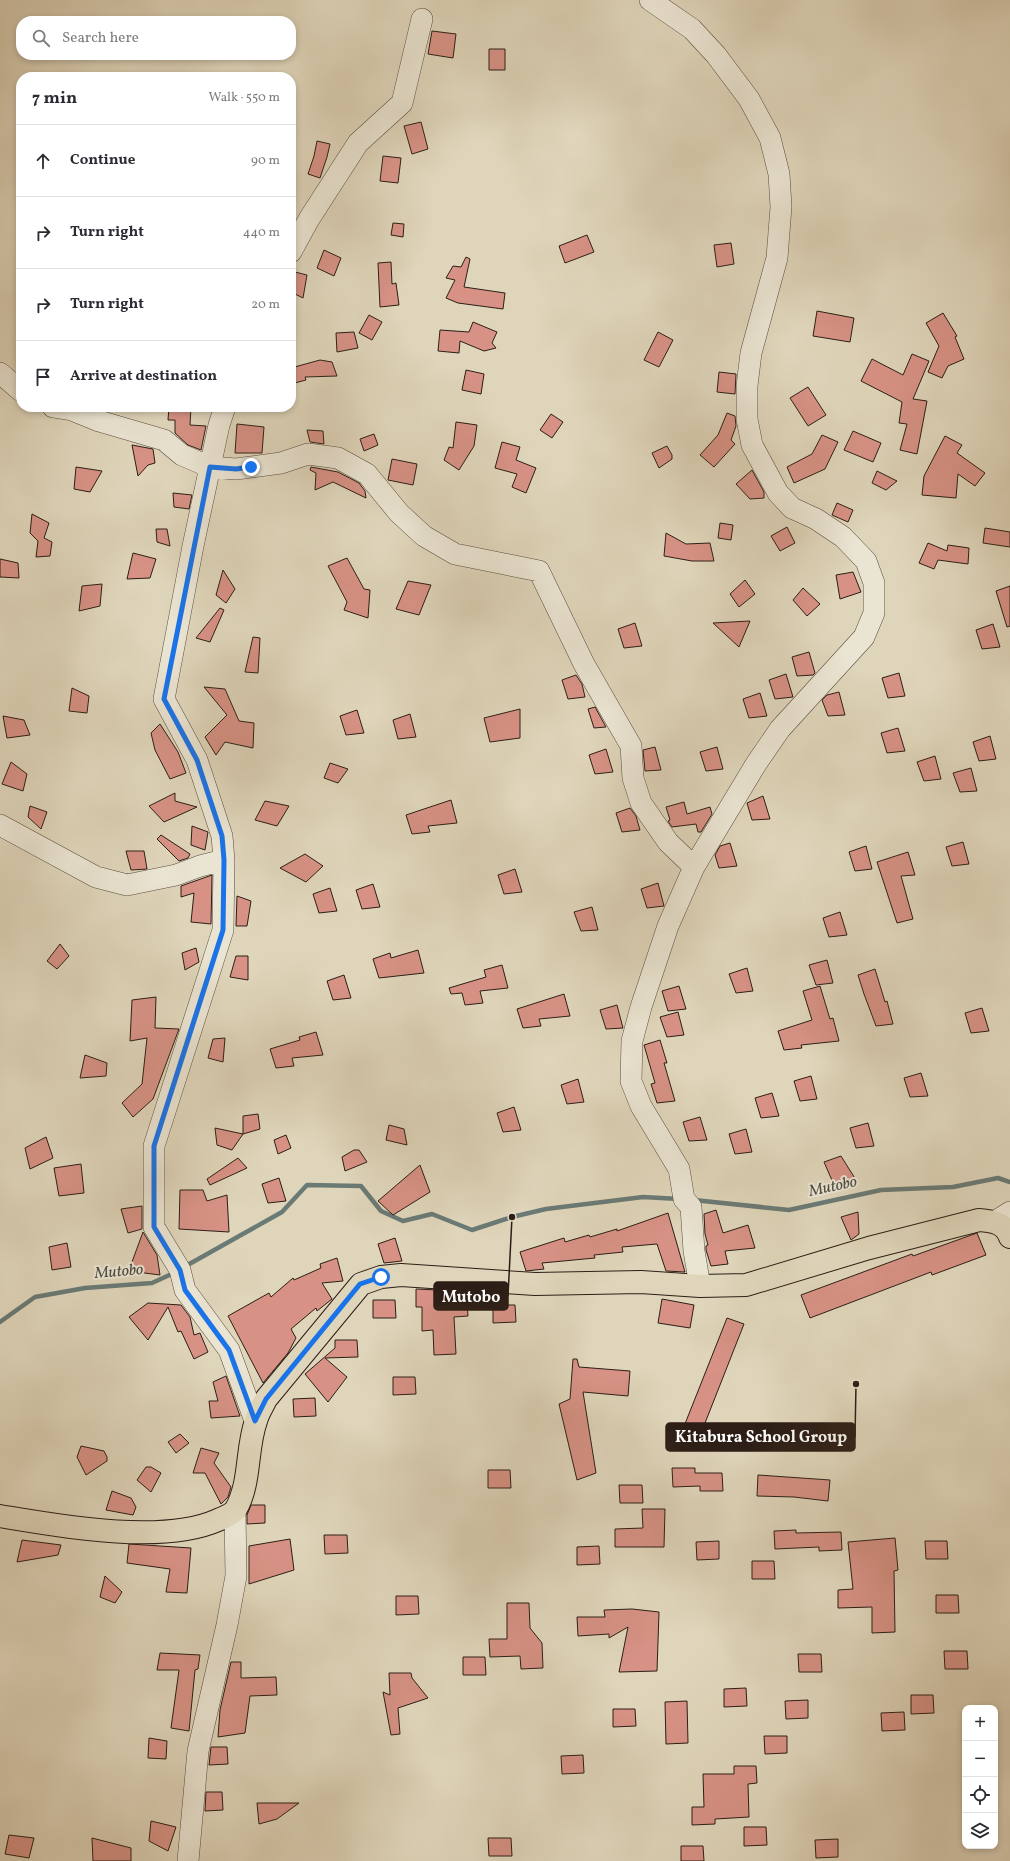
<!DOCTYPE html>
<meta charset="utf-8">
<style>
:root{--surface:#fff;--page:#f7f7f7;--text:#2b2b33;--muted:#7c7c81;--line:#e1e1e2}
body{margin:0;font-family:Vollkorn,serif;background:var(--page);color:var(--text)}
.controls{position:absolute;right:12px;bottom:12px;display:grid;overflow:hidden;border-radius:8px;box-shadow:0 2px 6px #0003}
.controls button{width:36px;height:36px;display:grid;place-items:center;padding:0;border:0;border-bottom:1px solid var(--line);background:var(--surface);color:var(--text);font:20px sans-serif}
.stop{position:absolute;width:12px;height:12px;margin:-9px;border:3px solid #1a73e8;border-radius:50%;background:#fff}
.stop.end{background:#1a73e8;border-color:#fff;box-shadow:0 1px 4px #0008}
.list{margin:0;padding:0;list-style:none}
h2{display:flex;justify-content:space-between;align-items:center;height:52px;margin:0;padding:0 16px;font-size:17px}
h2 small{font-size:13px;font-weight:400;color:var(--muted)}
.list li{display:grid;grid-template-columns:26px 1fr auto;gap:12px;align-items:center;box-sizing:border-box;height:72px;padding:0 16px;border-top:1px solid var(--line)}
.list b{display:block;font-size:15px;white-space:nowrap}
.list em{font-size:13px;font-style:normal;color:var(--muted)}
.icon{flex:none;width:22px;height:22px;fill:none;stroke:currentColor;stroke-width:2;stroke-linecap:round;stroke-linejoin:round}
.map{position:relative;flex:none;width:1010px;height:1861px;overflow:hidden}
.search{position:absolute;background:var(--surface);box-shadow:0 2px 6px #0003;left:16px;top:16px;width:280px;height:44px;display:flex;align-items:center;gap:10px;box-sizing:border-box;padding:0 14px;border-radius:16px;color:var(--muted);font-size:15px}
.panel{position:absolute;background:var(--surface);box-shadow:0 2px 6px #0003;left:16px;top:72px;width:280px;height:340px;border-radius:16px}
.map>svg:first-child{display:block}
</style>
<div class="map">
<svg width="1010" height="1861" viewBox="0 0 1010 1861">
<rect width="100%" height="100%" fill="#dfd5ba"/>
<filter id="stains"><feTurbulence type="fractalNoise" baseFrequency=".005" numOctaves="4"/><feColorMatrix values="0 0 0 0 .2 0 0 0 0 .09 0 0 0 0 .02 0 0 0 .5 -.17"/></filter>
<radialGradient id="worn" r=".72"><stop offset=".6" stop-color="#630" stop-opacity="0"/><stop offset="1" stop-color="#630" stop-opacity=".3"/></radialGradient>
<g fill="none" stroke-linecap="round" stroke-linejoin="round">
<path stroke="#6a7a75" stroke-width="4.5" d="M694 1200 789 1210 881 1190 953 1187 998 1178 1010 1182
M184 1267 282 1212 307 1185 361 1186 381 1211 403 1221 432 1214 472 1230 512 1217 546 1209 643 1197 679 1199
M0 1322 35 1297 85 1288 152 1283 176 1272"/>
</g>
<path fill="#d79285" stroke="#2c1e16" d="M432 31 456 34 453 58 428 54Z
M489 49H505V70H489Z
M421 122 428 149 412 154 404 126Z
M317 141 330 144 327 157 320 178 308 174 314 156Z
M383 156 401 158 398 183 380 181Z
M393 223 404 224 403 237 391 235Z
M587 235 594 252 565 263 559 246Z
M731 243 734 264 717 267 714 245Z
M324 250 341 258 334 276 317 268Z
M466 257 470 259 464 287 505 293 503 309 458 303 446 298 455 280 446 278 453 266 461 267Z
M391 262 392 284 396 283 399 305 380 307 378 263Z
M291 271 307 275 303 298 291 292Z
M817 311 854 318 850 342 813 336Z
M943 313 957 336 955 337 964 359 948 366 942 378 928 372 939 346 926 323Z
M369 315 382 322 372 340 359 333Z
M473 322 497 332 492 343 496 348 484 351 460 341 459 353 438 351 440 330 469 332Z
M354 332 358 348 337 352 336 333Z
M658 332 673 340 659 367 644 360Z
M912 354 929 361 913 399 927 401 917 454 900 450 907 424 899 423 902 402 861 381 872 359 903 375Z
M320 360 332 362 337 376 305 377 306 380 291 384V368Z
M466 370 484 374 481 394 462 390Z
M719 372 736 374 735 394 717 392Z
M808 387 826 415 808 426 790 398Z
M169 407H191L190 425 206 426 201 450 188 445 175 433V420H168Z
M727 413 735 416 736 426 731 440 735 444 714 467 700 455 718 435Z
M551 414 563 422 552 438 540 430Z
M456 422 477 425 474 446 459 470 444 460 449 447 453 448Z
M237 424 264 427 262 453H235Z
M307 430 323 431 324 444 310 442Z
M853 431 881 443 873 462 844 450Z
M374 434 378 445 364 451 360 439Z
M822 435 838 442 825 469 794 483 787 467 812 454Z
M945 436 962 445 957 453 985 473 975 486 958 474 956 498 922 495 924 476Z
M502 442 520 447 516 460 536 468 526 493 512 487 517 474 495 468Z
M132 445 153 449 155 463 148 465 138 476Z
M667 446 672 455V459L659 468 652 453Z
M392 459 417 464 413 485 388 480Z
M76 467 102 471 90 492 74 489Z
M311 467 338 472 359 483 365 491 366 498 333 482 315 490 316 473 310 470Z
M752 470 764 492V498L750 499 736 484Z
M877 471 897 481 886 490 872 483Z
M173 493 192 495 189 509 174 507Z
M837 503 853 510 848 522 832 515Z
M32 514 49 523 44 538 52 542 50 556 36 557 38 541 30 533Z
M720 523 733 525 731 540 718 538Z
M787 527 795 543 780 551 771 536Z
M985 528 1010 532V547L983 543Z
M156 529H167L170 546 157 542Z
M666 533 686 544 710 543 714 561H692L664 556Z
M928 543 947 551 948 545 969 548 968 564 938 560 934 569 919 563Z
M133 553 156 559 150 578 127 579Z
M347 558 364 589 370 590 368 618 344 610 347 602 328 566Z
M0 559 18 563 19 578 0 577Z
M223 570 235 589 226 603 216 595Z
M853 572 861 592 840 599 836 575Z
M745 580 755 594 739 607 730 594Z
M408 581 431 585 419 615 396 609Z
M102 584 100 606 79 611 82 586Z
M1010 586V626L1007 627 996 591Z
M803 588 820 604 807 616 793 600Z
M220 608 224 610 210 642 196 638Z
M750 621 739 647 713 623Z
M635 623 642 646 624 648 618 629Z
M993 624 1000 647 982 649 976 630Z
M253 637 260 638 258 673 245 672Z
M809 652 815 673 813 675 797 676 792 657Z
M899 673 905 696 888 698 882 678Z
M786 674 793 697 775 699 769 680Z
M576 675 582 684 585 697 568 699 562 680Z
M204 687 225 689 239 721 254 723 253 748 225 742 216 755 205 737 227 715Z
M72 688 89 696 87 713 69 711Z
M839 692 845 715 828 716 822 700 827 695Z
M760 693 767 716 749 718 743 699Z
M595 707 606 727 594 728 588 709Z
M520 709V738L490 742 484 718Z
M357 710 364 733 346 735 340 716Z
M410 714 416 737 398 739 393 720Z
M3 716 24 720 30 735 7 738Z
M160 724 178 752 186 773 170 779 155 750 151 733Z
M898 728 905 751 887 753 881 733Z
M990 736 996 759 979 761 973 742Z
M655 747 661 770 645 771 643 750Z
M717 747 723 769 706 771 700 752Z
M606 749 613 772 595 774 589 755Z
M935 756 941 779 924 781 917 762Z
M11 762 27 774 23 791 2 784Z
M330 763 348 769 338 783 324 778Z
M971 768 977 791 960 792 953 773Z
M175 793V801L197 807 164 822 149 806Z
M763 796 770 819 752 820 747 803Z
M451 800 457 823 428 826 430 832 412 834 406 815Z
M265 801 289 806 277 826 255 820Z
M684 802 687 814 710 807 712 814 701 832H698L696 824 672 827 668 821 670 820 666 807Z
M30 806 47 812 41 829 28 817Z
M630 808 636 816 640 830 622 832 616 813Z
M192 826 208 832 205 850 191 845Z
M161 835 190 854 188 858 179 861 157 839Z
M963 842 969 864 952 866 946 847Z
M730 843 737 866 719 868 715 855 720 846Z
M866 846 872 869 855 871 849 852Z
M126 851H144L147 869 131 870Z
M908 852 915 875 901 876 913 919 897 923 877 862Z
M305 854 323 866 306 882 280 868Z
M515 869 522 892 504 894 498 875Z
M212 875 211 924 191 922 194 893 181 897V886Z
M658 883 664 906 647 908 641 889Z
M373 884 380 907 362 909 356 890Z
M330 888 337 911 319 913 313 894Z
M237 896 251 901 247 926H236Z
M592 907 598 930 581 931 574 912Z
M840 912 847 935 829 937 823 918Z
M60 944 69 956 57 969 47 961Z
M196 948 199 962 185 970 182 953Z
M418 950 424 973 379 978 373 959 390 953 391 958Z
M236 956H248V980L230 977Z
M827 960 833 983 816 985 809 965Z
M502 965 508 988 480 991 483 1003 465 1005 462 993 451 994 449 988 486 977 484 970Z
M747 968 753 991 736 993 729 974Z
M875 969 885 1002 887 1001 893 1024 876 1026 864 994 858 975Z
M344 975 351 998 333 1000 327 981Z
M679 986 686 1009 668 1011 662 991Z
M820 986 830 1019 833 1018 839 1041 801 1045 802 1048 784 1050 778 1031 812 1020 803 991Z
M564 994 570 1016 539 1019 541 1026 523 1028 517 1009Z
M156 997 155 1028 179 1029 153 1099 133 1117 122 1103 142 1084 147 1038 130 1041 132 1000Z
M617 1005 623 1028 606 1029 600 1010Z
M982 1008 989 1031 971 1033 965 1013Z
M678 1012 684 1035 667 1037 660 1017Z
M316 1032 323 1055 292 1058 294 1066 276 1068 270 1049 300 1040 299 1037Z
M225 1038 223 1062 208 1058 213 1039Z
M660 1040 667 1063H664L675 1101 657 1103 651 1084 655 1083 644 1045Z
M85 1055 107 1063 106 1076 80 1078Z
M921 1073 928 1096 910 1097 904 1078Z
M811 1076 817 1099 800 1101 794 1081Z
M578 1079 584 1102 567 1104 561 1085Z
M772 1093 779 1116 761 1118 755 1098Z
M514 1107 521 1130 503 1132 497 1113Z
M258 1114 260 1129 243 1134V1116Z
M700 1117 707 1140 689 1141 683 1122Z
M868 1123 874 1146 856 1148 850 1128Z
M389 1125 404 1129 407 1145 386 1140Z
M215 1128 243 1134 232 1150 217 1145Z
M746 1129 752 1152 735 1154 729 1134Z
M286 1135 291 1148 278 1154 274 1140Z
M46 1137 53 1158 30 1169 25 1148Z
M354 1150H359L367 1162 345 1171 342 1157Z
M841 1156 856 1180 834 1185 824 1162Z
M238 1158 247 1168 210 1185 207 1179Z
M81 1164 84 1193 59 1196 54 1168Z
M420 1165 430 1192 393 1215 378 1201Z
M279 1178 286 1201 268 1203 262 1184Z
M180 1190H203L207 1201 227 1195 229 1232 179 1229Z
M142 1206V1229L128 1233 121 1209Z
M716 1210 723 1233 748 1225 755 1248 725 1251 728 1264 711 1266 706 1250V1246L708 1245 705 1234 704 1214Z
M858 1212 859 1234 851 1240 841 1217Z
M668 1213 685 1272 666 1271 657 1244 622 1247 623 1252 594 1255 595 1258 542 1263 544 1269 526 1271 520 1252 564 1238 565 1242 589 1235 590 1237 617 1229V1231Z
M143 1232 157 1255 160 1275 137 1272 132 1262Z
M977 1233 986 1255 932 1275 931 1272 810 1318 801 1295 912 1254 913 1256Z
M395 1238 402 1261 384 1263 378 1244Z
M67 1243 71 1267 52 1270 49 1247Z
M337 1258 343 1281 322 1283 332 1299 317 1311 316 1308 291 1329 296 1338 288 1353 263 1383 228 1316 269 1293 271 1297 293 1278 294 1280 321 1268 320 1264Z
M416 1289 438 1290 439 1299H467L468 1316 454 1317 456 1354 434 1355 433 1330 422 1331V1307H416Z
M662 1299 694 1305 690 1328 658 1323Z
M373 1300H395L396 1318H373Z
M148 1303 181 1305 190 1317 194 1335 200 1333 208 1352 194 1359 181 1331 178 1332 168 1307 148 1340 129 1317Z
M493 1305H515L516 1322 493 1323Z
M727 1318 744 1324 694 1451 677 1444Z
M335 1340H357L358 1357 325 1358 347 1377 328 1402 305 1374 335 1348Z
M573 1359H577L579 1367 630 1371 628 1396 583 1392 596 1473 577 1480 559 1404 570 1399Z
M226 1376 240 1416 211 1418 209 1401H218L213 1382Z
M393 1377H415L416 1394 393 1395Z
M315 1398 316 1416 294 1417 293 1399Z
M180 1434 189 1443 176 1453 168 1442Z
M81 1446 104 1451 107 1457V1461L86 1475 77 1457Z
M201 1448 219 1453 214 1463 231 1487 228 1497 221 1504 205 1473H193Z
M146 1467H151L161 1473 151 1492 137 1480Z
M672 1468H695V1473H722L723 1491H700V1486L673 1487Z
M488 1470H510L511 1488H488Z
M758 1475 830 1480 828 1501 794 1497 757 1496Z
M619 1485H642L643 1503H620Z
M112 1491 131 1498 136 1507 133 1515 106 1510Z
M251 1505H265V1523L247 1524V1515Z
M642 1509H665L664 1547H615V1529L643 1528Z
M796 1530V1533L841 1532 842 1550 819 1551V1547L775 1549 774 1531Z
M324 1535H347L348 1553 325 1554Z
M895 1538 898 1570 894 1571 895 1632 872 1633V1607L838 1608V1590L853 1589 848 1542Z
M290 1539 294 1570 249 1584V1546Z
M22 1540 61 1545 58 1555 17 1562Z
M719 1541V1559L697 1560 696 1542Z
M925 1541H947L948 1559H926Z
M129 1544 191 1548 187 1593 166 1592 170 1569 127 1563Z
M599 1546 600 1564 577 1565V1547Z
M752 1561H774L775 1579H752Z
M105 1576 122 1592 115 1603 100 1597Z
M936 1595H958L959 1613H936Z
M396 1596H418L419 1614 396 1615Z
M507 1603H529L530 1628 542 1643 543 1668 521 1669 520 1656 490 1657 489 1639H507Z
M632 1609 659 1612 657 1671 619 1672 628 1627 609 1638V1634L578 1636 577 1617H605L604 1610Z
M944 1651H967L968 1669H945Z
M160 1653 200 1655 198 1669 195 1670 189 1731 171 1728 179 1670H157Z
M798 1654H821L822 1672H799Z
M463 1657H485L486 1675H463Z
M231 1662H241V1678L276 1677 277 1695 250 1696 245 1733 218 1737 220 1710Z
M389 1673H411L412 1678 428 1698 398 1708 400 1734 391 1735 383 1692 390 1695Z
M746 1688 747 1706 724 1707V1689Z
M911 1695H933L934 1713 911 1714Z
M808 1700V1718L786 1719 785 1701Z
M687 1701 688 1743 666 1744 665 1702Z
M613 1709H635L636 1726 613 1727Z
M904 1712 905 1730 882 1731 881 1713Z
M764 1736H787V1753L765 1754Z
M149 1738 167 1741 166 1759 148 1758Z
M211 1747H227L228 1764 209 1765Z
M583 1755 584 1773 562 1774 561 1756Z
M734 1766H756L757 1783 748 1784 749 1817 715 1819V1824L692 1825V1807H704L703 1774H734Z
M206 1792H222L223 1810 205 1811Z
M257 1803H299L277 1819 259 1824Z
M151 1821 176 1827 168 1851 149 1841Z
M744 1827H766L767 1845 744 1846Z
M9 1835 34 1838 29 1858 5 1854Z
M92 1838 131 1848V1861H93Z
M488 1838H511L512 1856H489Z
M838 1839V1857L816 1858 815 1840Z
M681 1846H703L704 1861H681Z"/>
<g fill="none" stroke-linecap="round" stroke-linejoin="round">
<g stroke="#594c3f" stroke-width="22">
<path id="minor" d="M650 0 692 29 716 55 749 99 770 138 779 174 781 207 777 258 751 353 747 386V419L752 445 778 493 792 508 816 519 843 537 866 561 874 583V613L864 637 780 729 756 764 694 867 668 926 641 1007 632 1041 631 1081 641 1106 679 1169 684 1199 691 1207 694 1251 700 1286
M291 252 309 219 358 143 402 103 422 19
M0 373 21 391
M53 407 72 410 99 421 164 440 182 455 210 467 236 469 281 463 308 454 338 458 367 474 399 513 424 536 455 554 539 571 584 664 631 746 633 778 641 803 668 842 694 867
M225 407 219 425 193 546 164 699 197 760 222 836 224 860 223 930 154 1146V1227L180 1270 185 1290 229 1350 255 1421
M0 825 96 877 127 885 176 875 200 866 224 860
M996 1221 1010 1212
M188 1861 198 1751 227 1625 236 1576 235 1510"/>
</g>
<g stroke="#2c1e16" stroke-width="24">
<path id="major" d="M0 1516C60 1526 162 1545 218 1520 223 1518 233 1514 236 1509 251 1482 246 1449 256 1421 258 1413 263 1406 266 1399L361 1284 381 1277 401 1275 535 1284 641 1282 700 1286 746 1285 869 1248 979 1220C993 1221 1005 1223 1010 1237"/>
</g>
<use href="#minor" stroke="#eae4d2" stroke-width="21"/>
<use href="#major" stroke="#dfd5ba" stroke-width="22"/>
</g>
<g fill="none" stroke-linecap="round" stroke-linejoin="round">
<path stroke="#1a73e8" stroke-width="5" d="M251 467 236 469 210 467 164 699 197 760 222 836 224 860 223 930 154 1146V1227L180 1270 185 1290 229 1350 255 1421 266 1399 360 1284 381 1277"/>
</g>
<g text-anchor="middle" dominant-baseline="central" stroke-width="4" stroke-linejoin="round" paint-order="stroke">
<g font-size="16" font-style="italic" fill="#4b4c45" stroke="#eae4d2">
<text transform="translate(833 1187) rotate(-12)">Mutobo</text>
<text transform="translate(119 1272) rotate(-5)">Mutobo</text>
</g>
</g>
<path fill="none" stroke="#2c1e16" stroke-width="1.5" d="M512 1217L508 1296M856 1384L855 1437"/>
<g fill="#2c1e16" stroke="#eae4d2" stroke-width="1.5">
<circle cx="512" cy="1217" r="4"/>
<circle cx="856" cy="1384" r="4"/>
</g>
<g fill="#2c1e16" stroke="#2c1e16" stroke-width="1.5">
<rect x="434" y="1282" width="74" height="28" rx="4"/>
<rect x="666" y="1423" width="189" height="28" rx="4"/>
</g>
<g font-size="16" text-anchor="middle" font-weight="bold" fill="#fff">
<text x="471" y="1302">Mutobo</text>
<text x="761" y="1442">Kitabura School Group</text>
</g>
<rect width="100%" height="100%" filter="url(#stains)"/>
<rect width="100%" height="100%" fill="url(#worn)"/>
</svg>
<div class="controls">
<button>+</button>
<button>−</button>
<button><svg class="icon" aria-label="locate" viewBox="0 0 24 24"><circle cx="12" cy="12" r="6"/><path d="M12 2v4M12 18v4M2 12h4M18 12h4"/></svg></button>
<button><svg class="icon" aria-label="layers" viewBox="0 0 24 24"><path d="M12 4l9 5-9 5-9-5zM3 14l9 5 9-5"/></svg></button>
</div>
<div class="stop" style="left:381px;top:1277px"></div>
<div class="stop end" style="left:251px;top:467px"></div>
<div class="search"><svg class="icon" aria-label="search" viewBox="0 0 24 24"><circle cx="10" cy="10" r="6"/><path d="M15 15l6 6"/></svg>Search here</div>
<section class="panel">
<h2>7 min<small>Walk · 550 m</small></h2>
<ul class="list">
<li><svg class="icon" aria-label="ahead" viewBox="0 0 24 24"><path d="M12 20V5M6 11l6-6 6 6"/></svg><div><b>Continue</b></div><em>90 m</em></li>
<li><svg class="icon" aria-label="right" viewBox="0 0 24 24"><path d="M7 20v-9h11M14 6l5 5-5 5"/></svg><div><b>Turn right</b></div><em>440 m</em></li>
<li><svg class="icon" aria-label="right" viewBox="0 0 24 24"><path d="M7 20v-9h11M14 6l5 5-5 5"/></svg><div><b>Turn right</b></div><em>20 m</em></li>
<li><svg class="icon" aria-label="arrive" viewBox="0 0 24 24"><path d="M6 21V4h12l-3 4 3 4H6"/></svg><div><b>Arrive at destination</b></div></li>
</ul>
</section>
</div>
